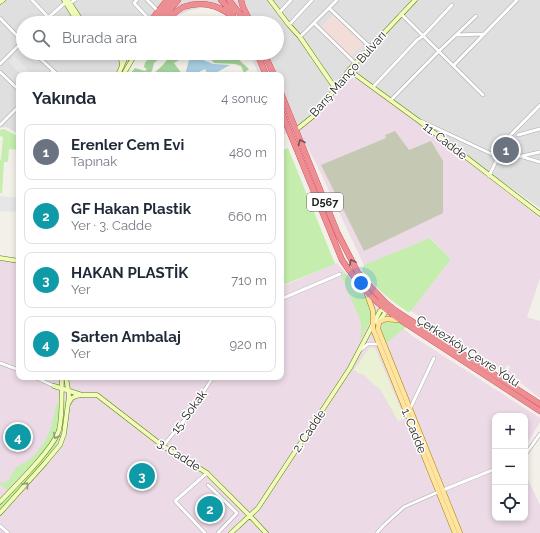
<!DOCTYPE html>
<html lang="tr">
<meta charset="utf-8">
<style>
:root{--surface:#fff;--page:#f2f2f3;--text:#1f2937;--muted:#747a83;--line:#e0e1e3;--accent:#0f766e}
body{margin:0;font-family:Raleway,sans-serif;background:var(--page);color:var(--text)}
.controls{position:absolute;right:12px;bottom:12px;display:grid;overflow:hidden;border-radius:8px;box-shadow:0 2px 6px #0003}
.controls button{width:36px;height:36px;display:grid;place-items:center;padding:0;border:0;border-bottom:1px solid var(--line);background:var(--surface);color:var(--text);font:20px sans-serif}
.you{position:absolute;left:361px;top:283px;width:14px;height:14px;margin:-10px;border:3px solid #fff;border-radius:50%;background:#1a73e8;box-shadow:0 0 0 6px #1a73e833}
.badge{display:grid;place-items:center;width:26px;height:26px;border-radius:50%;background:var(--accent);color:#fff;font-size:13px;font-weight:700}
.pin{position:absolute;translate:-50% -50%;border:2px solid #fff;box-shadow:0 1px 4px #0006}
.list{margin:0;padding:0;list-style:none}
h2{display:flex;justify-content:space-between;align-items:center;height:52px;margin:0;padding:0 16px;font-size:17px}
h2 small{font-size:13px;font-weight:400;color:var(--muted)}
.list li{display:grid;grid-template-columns:26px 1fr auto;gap:12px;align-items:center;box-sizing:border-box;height:56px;margin:0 8px 8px;padding:0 8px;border:1px solid var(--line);border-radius:8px}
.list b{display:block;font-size:15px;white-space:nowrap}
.list p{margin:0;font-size:13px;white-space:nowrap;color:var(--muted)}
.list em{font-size:13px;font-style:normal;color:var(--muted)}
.icon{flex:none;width:22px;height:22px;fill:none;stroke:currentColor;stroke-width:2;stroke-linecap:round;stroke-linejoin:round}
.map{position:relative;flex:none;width:540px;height:533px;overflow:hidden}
.search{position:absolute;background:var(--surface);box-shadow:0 2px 6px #0003;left:16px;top:16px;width:268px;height:44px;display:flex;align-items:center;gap:10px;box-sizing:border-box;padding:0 14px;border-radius:22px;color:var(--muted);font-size:15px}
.panel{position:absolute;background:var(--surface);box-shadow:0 2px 6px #0003;left:16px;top:72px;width:268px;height:308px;border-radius:8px}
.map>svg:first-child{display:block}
</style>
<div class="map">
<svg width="540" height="533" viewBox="0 0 540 533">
<rect width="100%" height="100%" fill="#f2f0e9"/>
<path fill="#e0dfdf" d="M0 0H540V208L358 80 352 77 335 92 298 131 284 134 281 128V75H259L249 53H277V23H232L225 15 217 10 205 7 191 10 176 16 169 23H23V53H139L132 64 127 75H19V134L6 127 0 128Z"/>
<path fill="#f3ddd8" d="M333 15 363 44 351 56 321 27Z"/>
<path fill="#ecdae6" d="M352 77 358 80 418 122 540 218V278L527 317 540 321V398L508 373 510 366 507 365 504 371 411 311 451 259 431 238 364 265 316 163 298 131 335 92 346 78Z
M0 257 19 259V377H281V287L337 263 362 292 411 335 540 418V422L525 447V416H495V518H525V473L540 505V533H0Z"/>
<path fill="#c5c8b3" d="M395 131 409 150 431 141 443 161V213L364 251 321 165 386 138 385 135Z"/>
<path fill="#ebf1d4" d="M369 348H375L405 419 398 421 380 389 374 385 363 374H360L354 370Z"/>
<path fill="#c4edae" d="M4 129 19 137V150L9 149 8 162H4L2 193H0V160L1 159 3 137 0 136V130Z
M288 148 335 264 281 286V151Z
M430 238 451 259 411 311 408 312C390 300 376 288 362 271L364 265Z
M345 273 368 300 373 317 359 341 361 333V322L341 275Z
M386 320 396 321 406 327 385 344 381 334V327Z
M63 402H66C61 422 64 436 51 453L0 510V504L49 450 58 438 61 429Z
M56 403 59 404C58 413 59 422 57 430 51 448 21 475 7 490L0 484V482L3 483C12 481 11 472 17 467 20 465 24 463 28 461 47 445 53 427 56 403Z"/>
<path fill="#a4d39c" d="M154 53H167L154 63 152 71 148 75H129L135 68 145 71 147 69 144 67 145 63 149 58 153 57Z
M172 53H191L174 63 182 74 181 75H152L163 65Z
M202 53H228L238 59 249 69 244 73 241 66 235 64 214 63 211 59Z"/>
<path fill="#e6e6e6" d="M14 56 32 74 31 75H21L9 62Z
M0 196 19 198V208L18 210 12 212 0 211Z"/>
<path fill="#a8cce1" d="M190 59 191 60H203L213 64 230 65 212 75H208L205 69 193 75H185L189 60Z"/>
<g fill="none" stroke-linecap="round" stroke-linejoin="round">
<g stroke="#a9a9a9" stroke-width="4">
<path id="street" d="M32 0 48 17
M137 0 134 3 149 19
M147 0 156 9
M70 3 75 0
M329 8 370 47
M279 13 291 0
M401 14 483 95
M0 18 23 42
M42 23 65 3
M314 23 355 63
M289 25 312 0
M456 35 484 34
M300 37 337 0
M34 53 58 75
M98 53 104 57
M0 64 23 41
M454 65 517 0
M0 72 19 90
M49 75 53 71
M373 87 417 40 423 36 452 5
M391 100 439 51 476 16
M421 121 498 157H517L540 152
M0 125 19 106
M518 135 540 129
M492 154 540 105
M523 157 540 162
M489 176 498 157
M281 299 340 274
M360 350 368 344H379
M0 363 19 370
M34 377 54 386
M410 409 434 358
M163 446 190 413 213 377
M525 455 540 434
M208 485 237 513 218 533
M443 490 495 469
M0 526 8 533
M205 533 175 501 207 473
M377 533 383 526 404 507 438 492"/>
</g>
<g stroke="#618101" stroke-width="5">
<path id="secondary" d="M64 0 78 23
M68 0 83 23
M270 0 289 25 300 37 335 88
M0 2 3 0
M116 53 121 59 122 65
M122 53 129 58
M349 70 419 121 540 214
M118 75 125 59 130 53
M123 75 136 53
M296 130 317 113 349 70 415 0
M0 258 19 261
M378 323 385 313 384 308
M54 386 82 395
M68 404 72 398 76 396 82 395H97L163 446 207 473 250 516 266 533
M0 502C14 487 54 448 59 430 63 413 61 394 62 377
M0 513 45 463 60 445 64 434 69 396 66 377
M231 533 258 508 350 368 380 311 384 309H386"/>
</g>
<g stroke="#a08200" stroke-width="5.5">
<path id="primary" d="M367 294 373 311V329L455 533
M399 320 386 319 379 322 378 329 460 533"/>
</g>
<g stroke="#e22449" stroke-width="6">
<path id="highway" d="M221 0 233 13
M229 0 247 23
M241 0 243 7 250 21
M149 23 167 0
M154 23 173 0
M159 23 178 0
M164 23C170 17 176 11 183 7 204 0 225 6 238 23
M257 53 266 75
M264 53 274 75
M281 93 338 234 352 261 358 273 367 283 386 303 396 311 540 404
M281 111 342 260C360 287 375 303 402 321L540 411"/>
</g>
<use href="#street" stroke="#fff" stroke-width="3"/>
<use href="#secondary" stroke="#f0fcbd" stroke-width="4"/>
<use href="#primary" stroke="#ffe4a1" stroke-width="4.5"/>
<use href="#highway" stroke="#eb8f93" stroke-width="5.5"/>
</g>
<defs><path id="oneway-chevron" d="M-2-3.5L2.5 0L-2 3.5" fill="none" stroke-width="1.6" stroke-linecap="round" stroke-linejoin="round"/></defs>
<g stroke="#7c5355">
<use href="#oneway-chevron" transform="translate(301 142) rotate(-113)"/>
<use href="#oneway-chevron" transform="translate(352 262) rotate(-118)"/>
</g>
<g stroke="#939a77">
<use href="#oneway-chevron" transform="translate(56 436) rotate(117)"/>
<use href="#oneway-chevron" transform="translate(26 485) rotate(-48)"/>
</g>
<g text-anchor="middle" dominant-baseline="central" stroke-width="3" stroke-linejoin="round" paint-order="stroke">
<rect fill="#fff" stroke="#646464" stroke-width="1" x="307" y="193" width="36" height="18" rx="3"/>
<g font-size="11" font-weight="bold" fill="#222">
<text x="325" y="202">D567</text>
</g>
<g font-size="12" fill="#222" stroke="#fff">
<text transform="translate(348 74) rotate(-49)">Barış Manço Bulvarı</text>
<text transform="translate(445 141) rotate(38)">11. Cadde</text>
<text transform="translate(468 351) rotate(33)">Çerkezköy Çevre Yolu</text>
<text transform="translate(189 412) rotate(-54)">15. Sokak</text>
<text transform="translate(309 431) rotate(-56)">2. Cadde</text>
<text transform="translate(414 431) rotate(68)">1. Cadde</text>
<text transform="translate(179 455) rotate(33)">3. Cadde</text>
</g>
</g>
</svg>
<div class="controls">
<button>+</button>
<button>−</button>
<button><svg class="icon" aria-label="locate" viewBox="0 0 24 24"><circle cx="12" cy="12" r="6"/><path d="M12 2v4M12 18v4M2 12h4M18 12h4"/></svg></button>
</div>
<div class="you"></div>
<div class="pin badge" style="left:506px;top:150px;background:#6b7280">1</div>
<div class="pin badge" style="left:210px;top:509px;background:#0f9aa8">2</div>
<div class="pin badge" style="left:142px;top:476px;background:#0f9aa8">3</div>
<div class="pin badge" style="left:18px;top:437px;background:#0f9aa8">4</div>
<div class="search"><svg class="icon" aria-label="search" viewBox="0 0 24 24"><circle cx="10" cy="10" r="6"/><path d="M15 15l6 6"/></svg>Burada ara</div>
<section class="panel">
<h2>Yakında<small>4 sonuç</small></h2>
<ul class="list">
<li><span class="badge" style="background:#6b7280">1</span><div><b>Erenler Cem Evi</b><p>Tapınak</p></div><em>480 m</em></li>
<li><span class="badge" style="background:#0f9aa8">2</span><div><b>GF Hakan Plastik</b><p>Yer · 3. Cadde</p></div><em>660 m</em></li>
<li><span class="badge" style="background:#0f9aa8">3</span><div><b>HAKAN PLASTİK</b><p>Yer</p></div><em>710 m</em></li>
<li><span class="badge" style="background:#0f9aa8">4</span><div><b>Sarten Ambalaj</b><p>Yer</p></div><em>920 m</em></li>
</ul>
</section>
</div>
